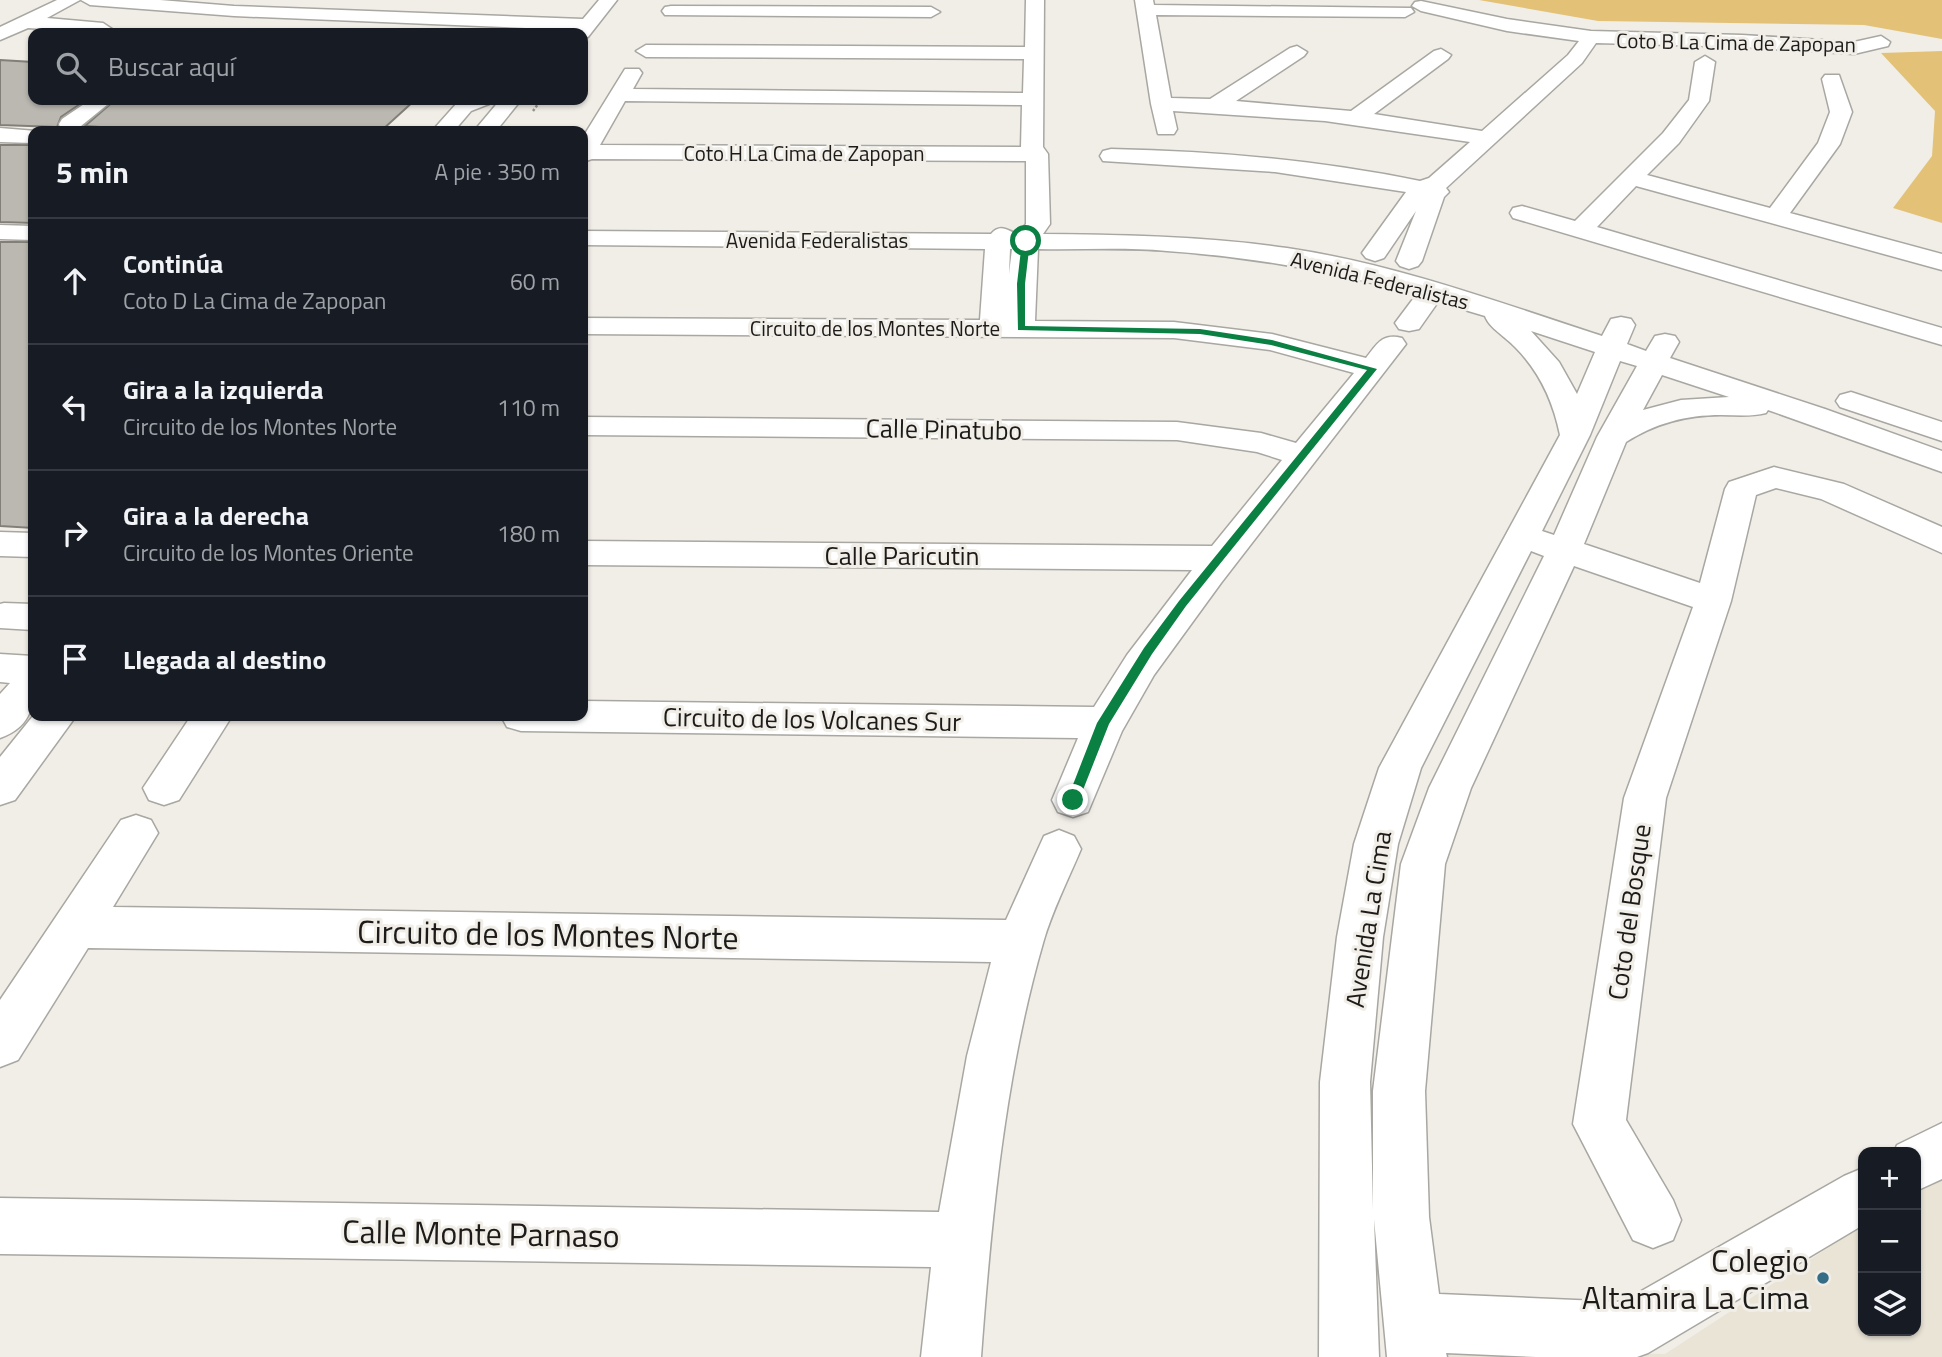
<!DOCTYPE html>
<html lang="es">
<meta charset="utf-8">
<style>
:root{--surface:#171b24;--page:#20242c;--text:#f1f3f6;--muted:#9ea1a6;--line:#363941}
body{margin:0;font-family:"Titillium Web",sans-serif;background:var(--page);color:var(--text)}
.controls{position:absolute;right:21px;bottom:21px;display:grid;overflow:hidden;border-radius:14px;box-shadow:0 2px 5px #0004}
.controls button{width:63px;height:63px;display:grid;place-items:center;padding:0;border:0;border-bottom:2px solid var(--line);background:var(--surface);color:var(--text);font:35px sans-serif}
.stop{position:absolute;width:21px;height:21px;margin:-16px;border:5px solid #0b8043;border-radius:50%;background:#fff}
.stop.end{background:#0b8043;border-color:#fff;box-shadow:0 2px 7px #0008}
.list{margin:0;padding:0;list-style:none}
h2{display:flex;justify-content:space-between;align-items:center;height:91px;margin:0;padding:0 28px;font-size:30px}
h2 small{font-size:23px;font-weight:400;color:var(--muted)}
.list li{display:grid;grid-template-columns:46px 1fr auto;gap:21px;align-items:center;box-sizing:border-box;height:126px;padding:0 28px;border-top:2px solid var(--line)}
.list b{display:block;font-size:26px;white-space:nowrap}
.list p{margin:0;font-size:23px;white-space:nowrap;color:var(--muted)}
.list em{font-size:23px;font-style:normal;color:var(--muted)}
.icon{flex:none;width:38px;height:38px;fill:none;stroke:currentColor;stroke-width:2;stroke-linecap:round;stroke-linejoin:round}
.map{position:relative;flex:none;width:1942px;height:1357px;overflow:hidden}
.search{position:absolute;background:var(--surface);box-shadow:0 2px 5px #0004;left:28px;top:28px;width:560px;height:77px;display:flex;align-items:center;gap:18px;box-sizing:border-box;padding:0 24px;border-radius:14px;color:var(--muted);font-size:26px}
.panel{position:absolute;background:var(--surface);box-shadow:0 2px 5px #0004;left:28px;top:126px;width:560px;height:595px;border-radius:14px}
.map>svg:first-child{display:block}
</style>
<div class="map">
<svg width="1942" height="1357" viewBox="0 0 1942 1357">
<rect width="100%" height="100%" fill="#f1eee8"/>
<path fill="#eae4d7" d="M1942 1174V1357H1443L1441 1348 1665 1354 1863 1225V1331H1916V1191Z"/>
<path fill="#e3c277" d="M1479 0H1942V39L1864 25 1598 21Z
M1942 51V223L1893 208 1932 156 1935 111 1881 53Z"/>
<path fill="#bbb8b2" stroke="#827f79" stroke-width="2" d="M0 60 33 62V100H86L61 117 57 127 0 125Z
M115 100H415L381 131H163L85 126Z
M0 145H33V223L0 222Z
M0 242H33V528L0 526Z"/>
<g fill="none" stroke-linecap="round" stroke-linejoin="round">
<g stroke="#a9a7a1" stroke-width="3">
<path id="minor" d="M57 0H80L47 18 103 23 112 29 108 33 28 28 0 40V27Z
M81 0H160L234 6 583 19 599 0H617L588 37 583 38V33H572L574 30 234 16 90 5Z
M1026 0H1044L1043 147 1048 154 1050 224 1043 234C1125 235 1206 236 1287 248 1395 264 1498 302 1602 336L1611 319 1621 317 1631 319 1635 325 1627 344 1646 351 1655 336 1665 334 1675 336 1679 342 1670 358 1825 409 1942 451V472L1768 410 1766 413C1751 417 1736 415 1721 415 1686 415 1656 423 1626 442L1584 544 1700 583 1725 489 1729 482 1774 467 1844 484 1942 527V553L1821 499 1776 488 1756 495 1731 601 1666 798 1626 1120 1673 1200 1681 1220 1673 1240 1653 1248 1633 1240 1573 1124 1624 798 1693 607 1574 566 1471 788 1445 864 1425 1091 1429 1217 1439 1294 1622 1302 1844 1176 1863 1168V1225L1648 1353 1637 1357H1536L1446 1353 1447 1357H1387L1374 1219 1379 1357H1319L1320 1082 1337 937 1354 844 1379 768 1560 435C1553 401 1540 372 1515 347 1506 337 1489 328 1485 316L1438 302 1419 329 1409 331 1399 329 1395 323 1416 295C1334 271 1252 257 1167 251 1124 247 1080 250 1038 249L1035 321 1174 322 1272 334 1366 358C1377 344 1382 333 1402 338L1406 344 1221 583 1154 675 1122 731 1088 812 1073 817 1058 812 1052 800 1078 738 521 731 507 727 501 716H583V701L1094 707 1127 655 1192 570 583 565V541L1212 546 1282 460 1257 452 1177 440 583 435V417L1177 422 1261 433 1296 443 1354 373 1270 350 1174 338 583 334V318L980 320 985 249 583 245V231L991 234C1001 222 1009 232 1018 234L1026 224V161L592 159 583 162V137L625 69H639L642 73 633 89 1023 93 1024 59 646 57 636 51 646 45 1025 47ZM625 101 1022 105 1021 147 600 145ZM1010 249H1012L1009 274ZM1531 331 1595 352 1577 394 1559 362ZM1620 361 1637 366 1597 437 1554 535 1542 531 1590 435ZM1662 375 1729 397 1681 400 1643 410ZM1531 551 1544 556 1429 788 1401 864 1373 1091V1210L1370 1082 1383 937 1398 844 1421 768Z
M1135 0H1153L1154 5 1411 8 1414 12 1405 17 1156 15 1171 98 1210 99 1290 48 1297 46 1307 52 1304 56 1236 101 1351 111 1434 51 1441 49 1451 55 1448 59 1374 114 1482 131 1568 55 1579 41 1507 31 1421 11 1412 6 1415 2 1421 1 1507 19 1591 31 1742 35 1854 42 1881 36 1890 42 1888 46 1854 54 1742 47 1596 43 1582 63 1446 188 1449 192 1444 197 1422 261 1418 266 1409 269 1400 266 1396 261 1416 211 1384 258 1375 261 1366 258 1362 253 1406 192 1275 172 1103 161 1100 156 1103 151 1111 149C1215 151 1318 160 1420 181L1429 178 1470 142 1325 121 1173 111 1177 129 1174 134H1158L1151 104Z
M671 6 931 7 940 12 931 17 665 15 662 11 665 7Z
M1705 56 1715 62 1709 101 1679 143 1647 175 1770 208 1818 143 1830 112 1822 79 1825 75H1839L1852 112 1840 144 1790 213 1942 254V270L1636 186 1597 227 1942 328V345L1513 218 1510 213 1513 208 1522 206 1575 221 1663 133 1689 100 1695 62Z
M90 100H113L81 126 87 131H61L59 124 62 119Z
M464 100H492L489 104 471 111 454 131H432L457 103Z
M500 100H521L496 131H474Z
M0 128 36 131H33V143L0 142Z
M0 225 33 226V240L0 239Z
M1851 392 1942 422V441L1840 407 1836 401 1840 395Z
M0 532 33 533V557L0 556Z
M4 603 33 604V630L0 628V604Z
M0 654 33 656C33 691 41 724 0 738V694L10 683 0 682Z
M33 716H76L15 800 0 805V757Z
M191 716H232L179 800 164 805 149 800 143 788Z
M136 815 151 820 158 833 113 907 1006 920 1044 836 1059 830 1074 836 1081 849C1068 880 1052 911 1043 943 1005 1074 991 1221 981 1357H921L931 1267 0 1254V1198L939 1212 967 1056 991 962 88 948 18 1060 0 1067V1000L121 820Z
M1942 1123V1179L1916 1191V1152H1894L1897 1145Z"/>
</g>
<path stroke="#999692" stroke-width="2.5" stroke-dasharray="2.5 2" stroke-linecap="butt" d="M533 111 541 100"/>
<use href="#minor" fill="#fff" fill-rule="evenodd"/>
</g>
<path fill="#0b8043" d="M1026 239 1030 241 1025 284V326L1200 329 1272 340 1377 369 1186 606 1152 654 1109 724 1079 800 1073 805 1067 800 1097 723 1144 648 1179 601 1367 370 1271 345 1200 334 1018 330 1017 284 1022 241Z"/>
<circle fill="#356d87" stroke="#f1eee8" stroke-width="2.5" cx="1823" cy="1278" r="7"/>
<g text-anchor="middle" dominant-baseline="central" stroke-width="6" stroke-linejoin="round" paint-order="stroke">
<g font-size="21" fill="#1c1b19" stroke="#f1eee8">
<text transform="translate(1736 42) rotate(1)">Coto B La Cima de Zapopan</text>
<text x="804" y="153">Coto H La Cima de Zapopan</text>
<text x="817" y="240">Avenida Federalistas</text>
<text transform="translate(1380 280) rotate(14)">Avenida Federalistas</text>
<text x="875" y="328">Circuito de los Montes Norte</text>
</g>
<g font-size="26" fill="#1c1b19" stroke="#f1eee8">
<text transform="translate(944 429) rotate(1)">Calle Pinatubo</text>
<text x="902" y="555">Calle Paricutin</text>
<text transform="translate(812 719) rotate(1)">Circuito de los Volcanes Sur</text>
<text transform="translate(1629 912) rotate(-82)">Coto del Bosque</text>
<text transform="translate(1368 919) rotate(-81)">Avenida La Cima</text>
</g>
<g font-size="32" fill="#1c1b19" stroke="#f1eee8">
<text transform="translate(548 934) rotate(1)">Circuito de los Montes Norte</text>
<text transform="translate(481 1233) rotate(1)">Calle Monte Parnaso</text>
</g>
<g font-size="32" fill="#1c1b19" stroke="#f1eee8" text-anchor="end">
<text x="1809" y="1260">Colegio<tspan x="1809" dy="37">Altamira La Cima</tspan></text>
</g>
</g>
</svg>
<div class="controls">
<button>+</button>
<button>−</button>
<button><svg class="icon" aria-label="layers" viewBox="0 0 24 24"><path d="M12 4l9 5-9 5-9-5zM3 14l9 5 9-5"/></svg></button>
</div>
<div class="stop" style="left:1026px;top:241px"></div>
<div class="stop end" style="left:1073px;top:800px"></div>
<div class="search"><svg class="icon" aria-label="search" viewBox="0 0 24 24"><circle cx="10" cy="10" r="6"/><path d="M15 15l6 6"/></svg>Buscar aquí</div>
<section class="panel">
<h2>5 min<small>A pie · 350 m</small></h2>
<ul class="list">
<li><svg class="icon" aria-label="ahead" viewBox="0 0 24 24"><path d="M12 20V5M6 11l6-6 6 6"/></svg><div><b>Continúa</b><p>Coto D La Cima de Zapopan</p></div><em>60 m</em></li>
<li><svg class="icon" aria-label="left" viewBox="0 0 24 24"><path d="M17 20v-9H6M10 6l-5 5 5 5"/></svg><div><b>Gira a la izquierda</b><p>Circuito de los Montes Norte</p></div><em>110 m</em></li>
<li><svg class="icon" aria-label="right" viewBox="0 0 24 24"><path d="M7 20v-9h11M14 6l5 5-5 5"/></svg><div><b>Gira a la derecha</b><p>Circuito de los Montes Oriente</p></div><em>180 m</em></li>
<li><svg class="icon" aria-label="arrive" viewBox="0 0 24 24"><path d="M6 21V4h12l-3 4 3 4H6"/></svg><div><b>Llegada al destino</b></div></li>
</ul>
</section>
</div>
